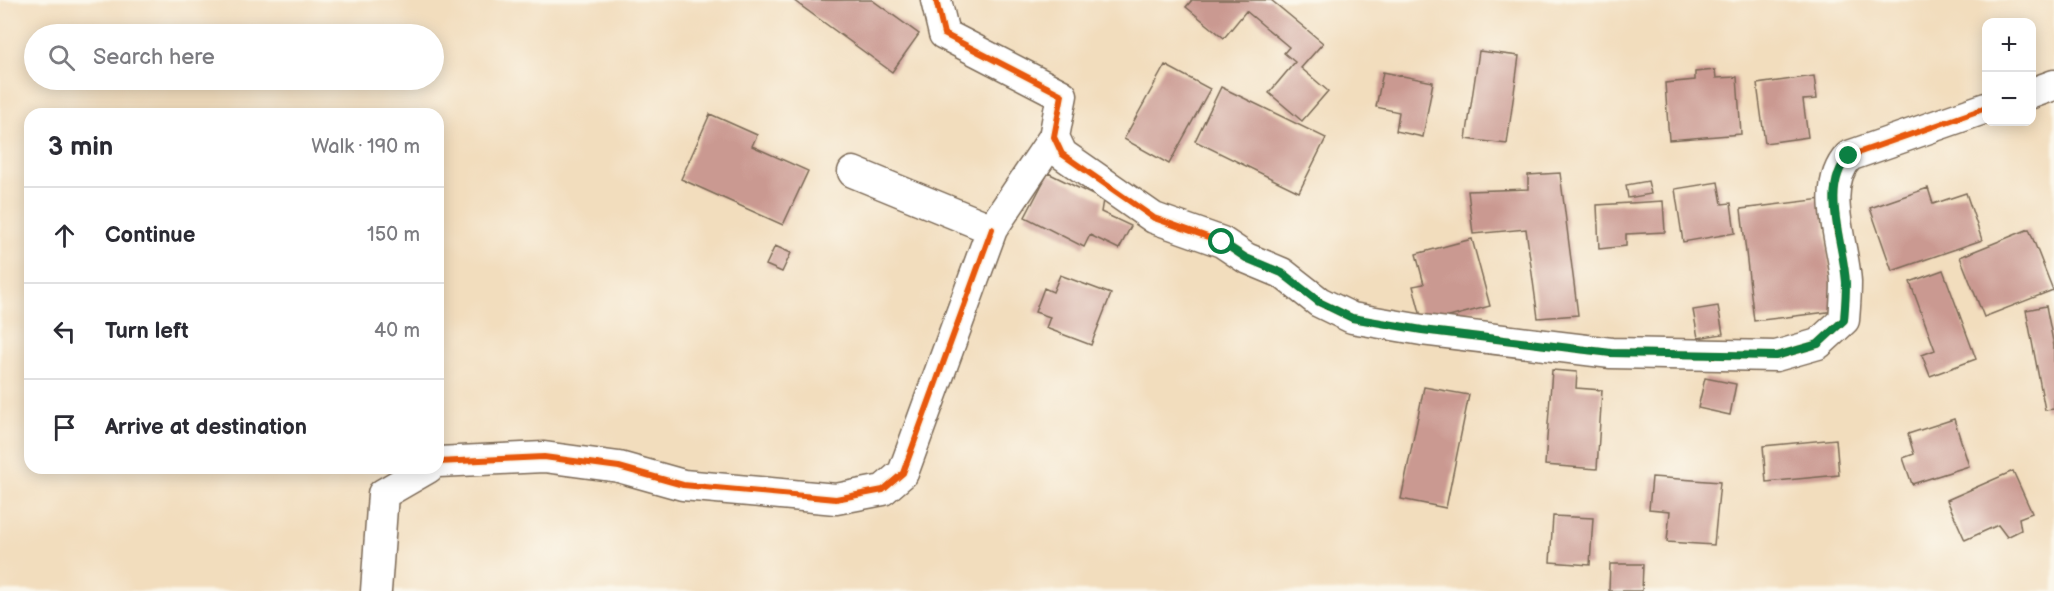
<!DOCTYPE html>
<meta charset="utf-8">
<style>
:root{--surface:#fff;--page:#f7f7f7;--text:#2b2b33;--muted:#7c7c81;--line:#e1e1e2}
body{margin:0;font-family:"Balsamiq Sans",sans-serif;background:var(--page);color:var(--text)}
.controls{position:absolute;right:18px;top:18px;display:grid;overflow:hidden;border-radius:12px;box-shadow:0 3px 15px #0003}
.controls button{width:54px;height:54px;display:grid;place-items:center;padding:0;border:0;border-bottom:2px solid var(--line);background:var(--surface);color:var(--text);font:30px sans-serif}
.stop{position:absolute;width:18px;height:18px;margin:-14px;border:4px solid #0b8043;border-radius:50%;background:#fff}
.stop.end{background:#0b8043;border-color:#fff;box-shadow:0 2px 6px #0008}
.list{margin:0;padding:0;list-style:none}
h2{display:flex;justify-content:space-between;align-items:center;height:78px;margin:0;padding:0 24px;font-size:26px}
h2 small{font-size:20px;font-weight:400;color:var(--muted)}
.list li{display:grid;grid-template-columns:39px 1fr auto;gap:18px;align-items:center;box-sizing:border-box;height:96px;padding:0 24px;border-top:2px solid var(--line)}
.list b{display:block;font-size:22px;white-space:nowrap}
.list em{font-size:20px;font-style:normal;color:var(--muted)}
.icon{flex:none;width:33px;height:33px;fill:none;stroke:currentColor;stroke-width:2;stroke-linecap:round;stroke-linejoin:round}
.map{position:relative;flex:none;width:2054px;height:591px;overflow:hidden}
.search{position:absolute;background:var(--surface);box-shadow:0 3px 15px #0003;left:24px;top:24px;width:420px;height:66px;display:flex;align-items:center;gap:15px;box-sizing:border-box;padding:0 21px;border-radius:33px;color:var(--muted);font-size:22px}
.panel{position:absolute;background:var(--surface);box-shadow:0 3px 15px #0003;left:24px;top:108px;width:420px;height:366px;border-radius:18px}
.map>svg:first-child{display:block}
</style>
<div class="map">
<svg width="2054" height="591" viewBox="0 0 2054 591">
<rect width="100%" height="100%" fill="#fbf7ec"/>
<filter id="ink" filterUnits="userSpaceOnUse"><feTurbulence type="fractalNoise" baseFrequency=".0167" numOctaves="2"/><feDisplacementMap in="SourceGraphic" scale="12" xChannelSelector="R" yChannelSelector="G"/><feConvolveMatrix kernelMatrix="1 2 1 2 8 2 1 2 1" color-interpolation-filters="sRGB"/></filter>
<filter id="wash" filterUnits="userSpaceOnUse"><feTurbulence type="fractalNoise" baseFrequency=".008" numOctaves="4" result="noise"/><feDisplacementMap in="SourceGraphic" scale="24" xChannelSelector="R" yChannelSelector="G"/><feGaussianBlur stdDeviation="1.35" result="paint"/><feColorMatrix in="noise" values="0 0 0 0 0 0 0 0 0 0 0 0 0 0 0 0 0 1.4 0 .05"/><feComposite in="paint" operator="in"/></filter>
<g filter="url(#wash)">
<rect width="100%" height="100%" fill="#f2ddbd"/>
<g id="blocks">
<path fill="#ca9991" d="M793 0H872L919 34 892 72Z
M1192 0H1271L1323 43 1301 68 1328 91 1302 121 1269 93 1295 62 1284 53 1289 47 1246 11 1224 38 1186 7Z
M1479 51 1519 56 1507 144 1466 139Z
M1165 65 1210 89 1169 164 1124 139Z
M1715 70 1716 78 1737 77 1741 134 1669 140 1665 83 1695 80V72Z
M1383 72 1433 82 1423 137 1396 131 1399 112 1376 107Z
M1814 76 1817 99 1803 100 1808 137 1765 143 1757 84Z
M1221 87 1326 138 1299 192 1195 141Z
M710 114 757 135 752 146 808 171 783 225 681 179Z
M1048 173 1103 200 1101 212 1131 226 1119 249 1090 235 1084 247 1025 217Z
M1560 173 1578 315 1538 318 1526 229 1473 234 1468 191 1528 189V175Z
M1648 181 1651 194 1628 198 1626 185Z
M1718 182 1722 204 1731 203 1735 233 1683 242 1675 189Z
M1928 188 1933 204 1966 193 1982 240 1892 271 1870 208Z
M1822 199 1835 311 1754 321 1741 209Z
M1663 201 1665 232 1626 234V246L1599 249 1597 205Z
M2029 229 2053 290 1984 317 1960 257Z
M1472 239 1490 306 1423 324 1413 286 1424 284 1416 254Z
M775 246 791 253 782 272 766 265Z
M1943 270 1976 359 1930 376 1922 355 1935 350 1910 282Z
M1060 275 1111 294 1091 345 1046 328 1050 317 1035 312 1044 288 1053 292Z
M1718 306 1723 334 1698 338 1693 310Z
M2046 306 2054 346V409L2045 410 2026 310Z
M1552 370 1577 372 1576 388 1602 390 1597 469 1545 465Z
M1705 378 1736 384 1730 415 1698 408Z
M1424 387 1469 395 1446 508 1401 499Z
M1954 419 1969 466 1912 484 1903 458 1914 454 1908 434Z
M1836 439 1839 475 1766 482 1763 446Z
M2013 471 2032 513 2019 518 2021 530 2007 537 1998 525 1965 540 1947 500Z
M1652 477 1720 482 1714 545 1667 542 1670 511 1649 509Z
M1553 516 1593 518 1590 565 1550 562Z
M1610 564H1643L1642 591H1609Z"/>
</g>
</g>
<g filter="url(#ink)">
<use href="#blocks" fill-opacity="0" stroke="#7b6956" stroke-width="1.5"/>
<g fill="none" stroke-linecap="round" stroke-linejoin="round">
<g stroke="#7b6956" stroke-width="33">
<path id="street" d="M936 0 944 34 1062 95 1054 137 1062 154 1154 218 1222 242 1246 258 1282 273 1319 302 1352 318 1422 330 1611 353 1776 356 1818 344 1844 320C1845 308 1846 295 1846 282 1844 243 1819 188 1849 156L1986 108
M2032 93 2054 85
M853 172 992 229 1054 137
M438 462 544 457 619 467 683 485 836 499 883 490 903 473 992 229
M376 591 383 494 428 468"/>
</g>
<use href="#street" stroke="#fff" stroke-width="30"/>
<g stroke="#fbf7ec" stroke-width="10">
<path id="cycleway" d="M936 0 944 34 1062 95 1054 137 1062 154 1154 218 1222 242 1246 258 1282 273 1319 302 1352 318 1422 330 1611 353 1776 356 1818 344 1844 320C1845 308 1846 295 1846 282 1844 243 1819 188 1849 156L1986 108
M438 462 544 457 619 467 683 485 836 499 883 490 903 473 992 229"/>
</g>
<use href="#cycleway" stroke="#e8590c" stroke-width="6"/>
</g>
</g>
<g fill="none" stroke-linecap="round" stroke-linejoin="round" filter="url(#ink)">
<path stroke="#0b8043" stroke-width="8" d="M1222 242 1246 258 1282 273 1319 302 1352 318 1422 330 1611 353 1776 356 1818 344 1844 320C1845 308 1846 295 1846 283 1844 243 1819 188 1849 156"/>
</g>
</svg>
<div class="controls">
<button>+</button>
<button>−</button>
</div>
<div class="stop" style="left:1222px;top:242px"></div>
<div class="stop end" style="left:1849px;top:156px"></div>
<div class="search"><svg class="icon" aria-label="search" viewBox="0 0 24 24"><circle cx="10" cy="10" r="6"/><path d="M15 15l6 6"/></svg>Search here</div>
<section class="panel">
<h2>3 min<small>Walk · 190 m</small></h2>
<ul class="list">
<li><svg class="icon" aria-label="ahead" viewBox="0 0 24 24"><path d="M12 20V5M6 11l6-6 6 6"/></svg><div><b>Continue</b></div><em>150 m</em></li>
<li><svg class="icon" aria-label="left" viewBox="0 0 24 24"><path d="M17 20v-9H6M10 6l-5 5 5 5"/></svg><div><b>Turn left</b></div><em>40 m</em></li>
<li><svg class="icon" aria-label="arrive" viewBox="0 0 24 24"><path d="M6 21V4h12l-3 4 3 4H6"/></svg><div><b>Arrive at destination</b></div></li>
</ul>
</section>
</div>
